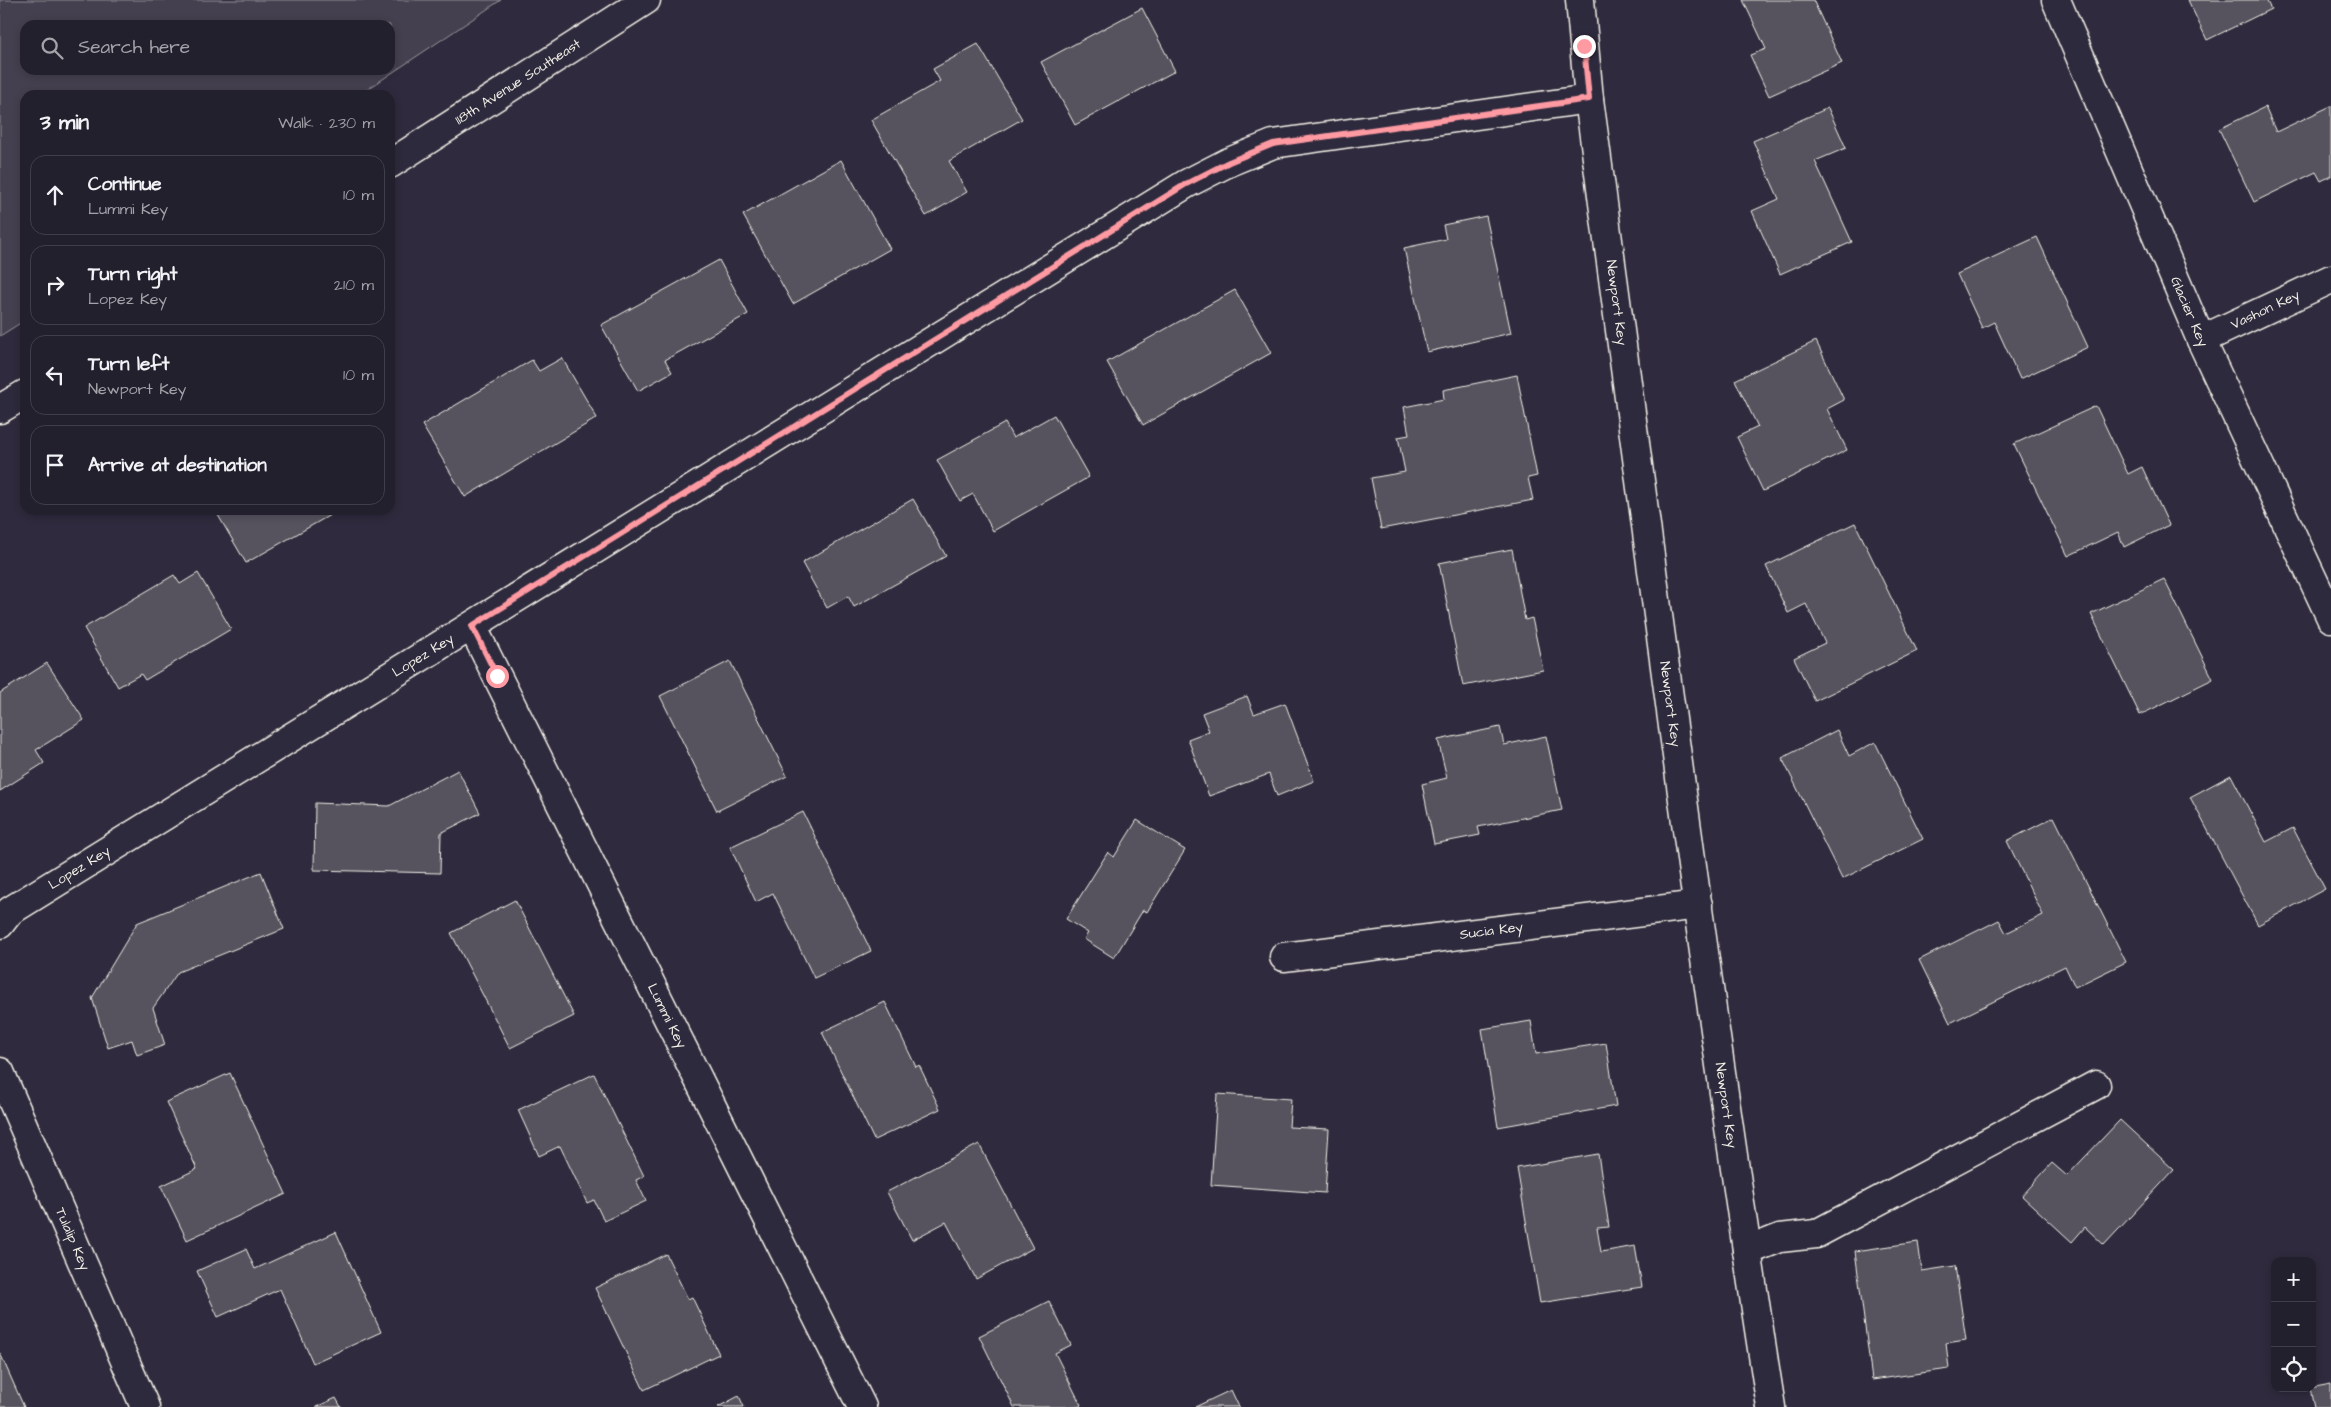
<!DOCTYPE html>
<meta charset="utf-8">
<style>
:root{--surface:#23202e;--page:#2f2d3a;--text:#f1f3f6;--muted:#a3a3aa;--line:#403e4a}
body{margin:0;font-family:"Architects Daughter",sans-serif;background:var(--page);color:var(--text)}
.controls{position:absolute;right:15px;bottom:15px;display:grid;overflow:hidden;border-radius:10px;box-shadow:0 2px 8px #0003}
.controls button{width:45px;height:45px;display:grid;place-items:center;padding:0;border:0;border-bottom:1px solid var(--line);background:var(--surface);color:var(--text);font:25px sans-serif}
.stop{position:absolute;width:15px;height:15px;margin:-11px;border:4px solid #ff9aa2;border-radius:50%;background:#fff}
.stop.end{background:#ff9aa2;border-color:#fff;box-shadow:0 1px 5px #0008}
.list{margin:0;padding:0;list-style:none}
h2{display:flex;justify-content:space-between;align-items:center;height:65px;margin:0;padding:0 20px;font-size:21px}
h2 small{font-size:16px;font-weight:400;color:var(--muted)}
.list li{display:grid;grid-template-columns:32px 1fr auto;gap:15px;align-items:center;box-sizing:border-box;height:80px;margin:0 10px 10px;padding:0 10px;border:1px solid var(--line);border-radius:15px}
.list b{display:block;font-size:19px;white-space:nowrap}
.list p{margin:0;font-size:16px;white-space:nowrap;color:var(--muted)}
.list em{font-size:16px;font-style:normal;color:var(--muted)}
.icon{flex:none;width:28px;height:28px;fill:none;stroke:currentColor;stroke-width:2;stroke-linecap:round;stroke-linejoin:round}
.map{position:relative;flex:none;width:2331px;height:1407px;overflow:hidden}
.search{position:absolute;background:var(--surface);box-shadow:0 2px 8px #0003;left:20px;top:20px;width:375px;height:55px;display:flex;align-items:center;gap:12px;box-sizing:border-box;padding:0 18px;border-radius:15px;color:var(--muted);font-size:19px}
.panel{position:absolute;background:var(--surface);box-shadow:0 2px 8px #0003;left:20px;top:90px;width:375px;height:425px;border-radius:15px}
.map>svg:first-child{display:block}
</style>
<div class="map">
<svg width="2331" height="1407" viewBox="0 0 2331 1407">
<rect width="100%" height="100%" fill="#2f2a3d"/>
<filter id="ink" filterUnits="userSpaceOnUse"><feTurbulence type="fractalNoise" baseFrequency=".02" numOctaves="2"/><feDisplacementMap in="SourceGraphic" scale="10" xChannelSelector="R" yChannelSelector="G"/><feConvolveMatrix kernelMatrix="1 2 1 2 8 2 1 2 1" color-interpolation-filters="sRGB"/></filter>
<g filter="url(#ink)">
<path fill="#454050" stroke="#9c989c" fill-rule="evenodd" d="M0 0H501L359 95H25V320L0 336ZM25 25H390V70H25Z"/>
<path fill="#56525f" stroke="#f4f1e8" d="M1743 0H1813L1842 63 1769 96 1750 55 1766 49Z
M2188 0H2266L2271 9 2207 40Z
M1142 8 1175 71 1075 125 1041 62Z
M978 44 1022 119 949 161 967 192 926 216 871 120 940 81 933 69Z
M2331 106V176L2321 181 2316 172 2254 202 2219 129 2265 107 2276 132Z
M1828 108 1846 148 1815 161 1852 242 1780 274 1752 211 1779 199 1753 141Z
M841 160 890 249 793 304 743 215Z
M1486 216 1511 333 1427 352 1404 248 1446 239 1443 225Z
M2037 237 2088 347 2020 379 1994 322 1982 328 1957 274Z
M719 260 748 314 665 360 672 372 638 391 601 325Z
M1235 290 1271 353 1143 425 1107 362Z
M1816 341 1844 400 1827 409 1847 450 1763 491 1737 437 1758 427 1735 380Z
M562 358 597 418 465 497 422 425 532 360 539 371Z
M1517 375 1537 476 1528 478 1533 500 1381 529 1371 478 1405 472 1398 437 1409 435 1404 407 1444 399 1443 390Z
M2096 406 2128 474 2142 467 2169 525 2124 547 2118 532 2068 556 2014 444Z
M1054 415 1089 477 993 531 973 494 960 501 937 460 1005 423 1013 438Z
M913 499 946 556 854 607 848 596 827 608 802 563Z
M215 510H339L246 563Z
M1855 523 1917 651 1815 701 1794 658 1825 643 1806 604 1788 613 1766 566Z
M1512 549 1525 620 1532 618 1543 670 1463 686 1439 563Z
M198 573 231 629 145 680 141 674 118 687 84 628 174 575 180 584Z
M2164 579 2213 679 2140 715 2091 614Z
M730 661 787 776 717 811 660 696Z
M47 663 84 720 36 750 44 763 0 791V693Z
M1247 696 1254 714 1285 703 1314 781 1277 796 1269 774 1209 796 1188 739 1209 731 1202 713Z
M1500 727 1504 745 1546 736 1562 810 1478 827 1480 835 1434 844 1422 784 1447 778 1438 740Z
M1837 730 1849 756 1875 742 1923 839 1842 879 1782 758Z
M458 770 480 813 441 833 440 873 314 870 315 803 389 806Z
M2231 775 2266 842 2293 828 2325 889 2258 925 2190 797Z
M803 812 871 951 814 978 773 893 756 902 730 847Z
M2054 817 2126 962 2075 987 2065 966 1950 1023 1919 960 1999 920 2006 933 2043 915 2007 841Z
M1137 820 1185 850 1147 912 1143 910 1114 958 1084 939 1088 933 1066 919 1108 852 1114 857Z
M261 872 284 929 178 972 153 1008 165 1045 137 1055 132 1040 108 1048 92 998 137 923Z
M515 900 574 1016 510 1048 451 933Z
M885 1002 916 1067 919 1065 940 1109 874 1140 822 1032Z
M1531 1021 1536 1054 1606 1043 1616 1106 1498 1127 1482 1029Z
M230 1073 286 1194 187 1240 161 1186 197 1169 166 1102Z
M594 1074 644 1176 636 1180 646 1201 604 1221 594 1200 587 1203 560 1146 539 1156 518 1110Z
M1217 1094 1291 1099 1289 1127 1329 1129 1325 1193 1211 1185Z
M2120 1120 2174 1170 2104 1245 2085 1227 2072 1242 2022 1196 2052 1163 2067 1176Z
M979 1144 1033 1248 976 1279 946 1222 912 1240 887 1192Z
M1598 1154 1609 1227 1597 1228 1601 1252 1635 1246 1642 1287 1540 1303 1517 1168Z
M336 1232 381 1332 313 1363 280 1289 218 1317 197 1271 246 1249 255 1269Z
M1918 1242 1922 1271 1955 1266 1966 1340 1946 1343 1949 1369 1872 1380 1855 1251Z
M666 1254 688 1299 692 1297 719 1354 644 1390 595 1288Z
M1049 1301 1071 1345 1055 1353 1081 1405 1078 1407H1014L979 1336Z
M0 1353 24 1407H0Z
M2331 1384V1407H2314L2310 1388Z
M1231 1390 1239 1407H1195Z
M739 1396 744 1407H718Z
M336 1398 341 1407H316Z"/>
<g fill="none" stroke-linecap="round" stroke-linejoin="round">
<g stroke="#f4f1e8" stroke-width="31">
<g id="minor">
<path id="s1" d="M1580 0 1589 99C1648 535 1703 972 1771 1407"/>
<path id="s2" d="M2056 0 2201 340 2331 618"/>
<path id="s3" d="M390 164 646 0"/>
<path id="s4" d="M2201 340 2331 279"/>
<path d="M0 409 25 394"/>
<path id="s5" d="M472 626 862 1407"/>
<path id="s6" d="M0 924 10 911 1186 184 1229 162 1273 144 1589 99"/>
<path id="s7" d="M1284 957 1698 905"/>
<path id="s8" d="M0 1072 145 1407"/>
<path d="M1747 1251 1780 1238 1816 1234 2096 1085"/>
</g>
</g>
<use href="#minor" stroke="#2f2a3d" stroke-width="28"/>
</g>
</g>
<g fill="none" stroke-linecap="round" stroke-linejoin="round" filter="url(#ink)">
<path stroke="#ff9aa2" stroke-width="6" d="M497 676 472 626 1186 184 1229 162 1273 144 1589 99 1584 46"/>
</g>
<g text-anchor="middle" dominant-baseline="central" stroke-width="5" stroke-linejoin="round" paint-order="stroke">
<g font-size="14" fill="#f4f1e8" stroke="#2f2a3d">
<text stroke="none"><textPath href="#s3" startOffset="152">118th Avenue Southeast</textPath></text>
<text stroke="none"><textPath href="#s1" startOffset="305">Newport Key</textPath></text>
<text stroke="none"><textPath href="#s4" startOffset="71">Vashon Key</textPath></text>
<text stroke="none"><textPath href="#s2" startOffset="339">Glacier Key</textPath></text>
<text stroke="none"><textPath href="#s6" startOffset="502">Lopez Key</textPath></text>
<text stroke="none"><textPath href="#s1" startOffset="710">Newport Key</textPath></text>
<text stroke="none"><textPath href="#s6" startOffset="98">Lopez Key</textPath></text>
<text stroke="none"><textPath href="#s7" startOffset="209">Sucia Key</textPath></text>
<text stroke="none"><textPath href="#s5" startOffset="436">Lummi Key</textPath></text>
<text stroke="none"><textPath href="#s1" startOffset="1115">Newport Key</textPath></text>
<text stroke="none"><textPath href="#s8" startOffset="182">Tulalip Key</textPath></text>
</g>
</g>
</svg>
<div class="controls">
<button>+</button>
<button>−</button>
<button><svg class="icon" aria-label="locate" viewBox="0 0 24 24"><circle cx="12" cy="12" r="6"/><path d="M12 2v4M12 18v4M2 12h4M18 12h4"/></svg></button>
</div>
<div class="stop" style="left:497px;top:676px"></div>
<div class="stop end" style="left:1584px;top:46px"></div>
<div class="search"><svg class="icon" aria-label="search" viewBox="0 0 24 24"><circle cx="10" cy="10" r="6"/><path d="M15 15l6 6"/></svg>Search here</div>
<section class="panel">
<h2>3 min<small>Walk · 230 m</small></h2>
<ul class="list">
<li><svg class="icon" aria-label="ahead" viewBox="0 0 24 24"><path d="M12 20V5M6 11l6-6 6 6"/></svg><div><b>Continue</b><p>Lummi Key</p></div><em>10 m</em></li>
<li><svg class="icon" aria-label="right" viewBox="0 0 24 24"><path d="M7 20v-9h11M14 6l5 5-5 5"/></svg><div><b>Turn right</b><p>Lopez Key</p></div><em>210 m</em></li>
<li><svg class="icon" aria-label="left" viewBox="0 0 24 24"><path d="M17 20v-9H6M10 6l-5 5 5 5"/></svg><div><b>Turn left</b><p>Newport Key</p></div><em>10 m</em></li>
<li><svg class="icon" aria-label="arrive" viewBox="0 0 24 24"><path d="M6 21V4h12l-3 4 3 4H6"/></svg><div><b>Arrive at destination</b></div></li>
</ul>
</section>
</div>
